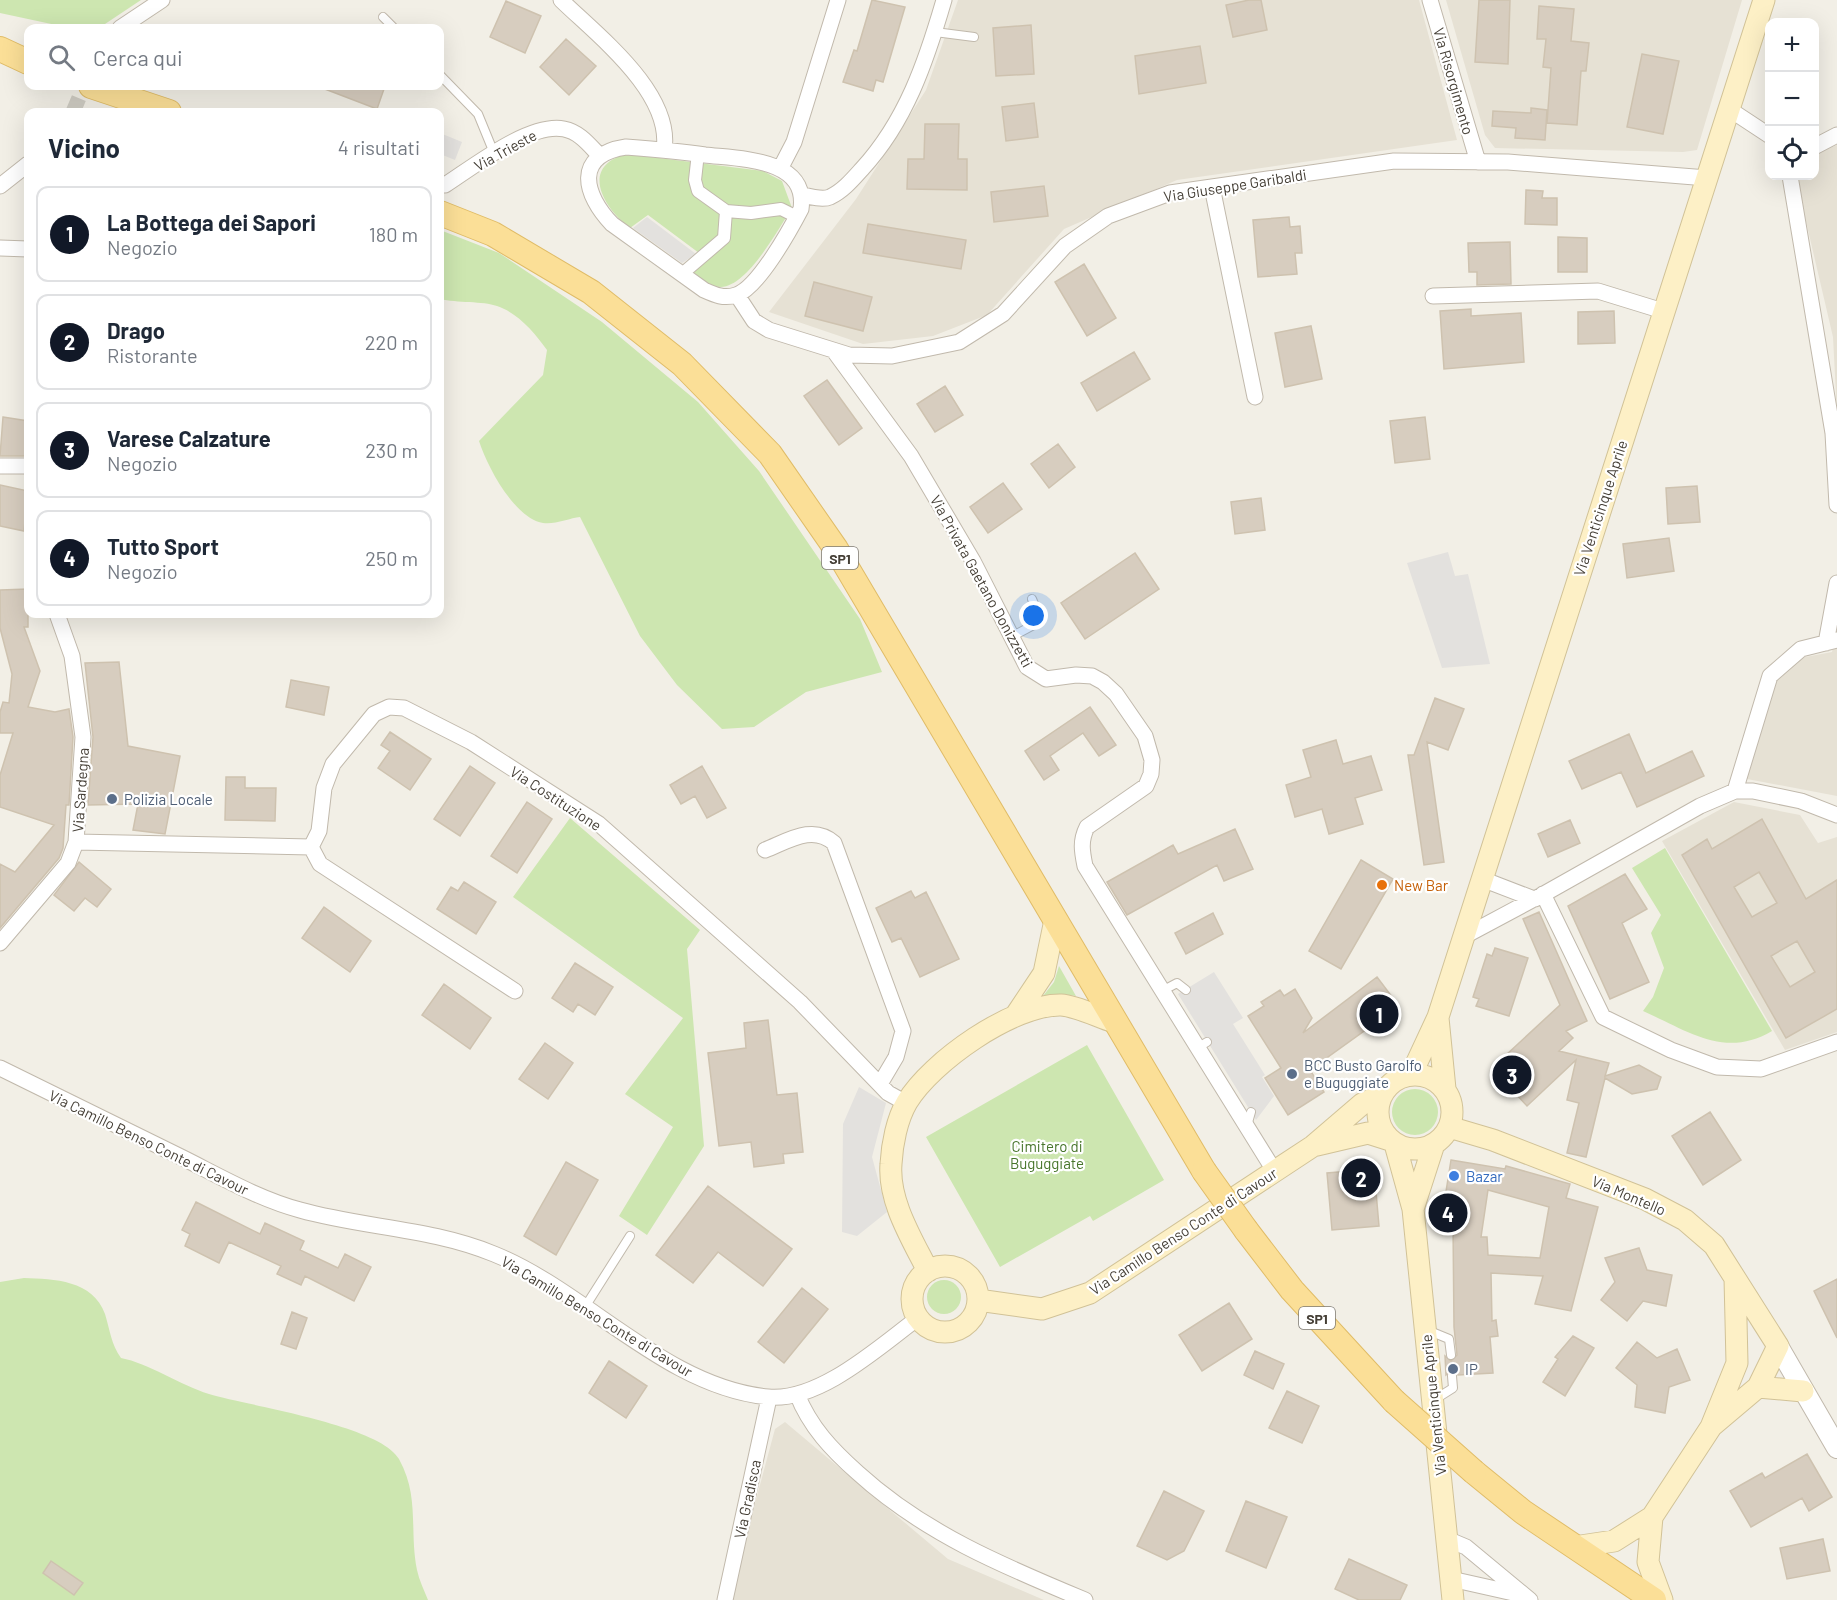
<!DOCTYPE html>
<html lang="it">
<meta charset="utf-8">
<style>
:root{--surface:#fff;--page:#f2f2f3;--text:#1f2937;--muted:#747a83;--line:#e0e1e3;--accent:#111827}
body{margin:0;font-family:Barlow,sans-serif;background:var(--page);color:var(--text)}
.controls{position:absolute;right:18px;top:18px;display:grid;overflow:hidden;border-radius:12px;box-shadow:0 6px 24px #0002}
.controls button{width:54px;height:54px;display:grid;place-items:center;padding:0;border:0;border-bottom:2px solid var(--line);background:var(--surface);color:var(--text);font:30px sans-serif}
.you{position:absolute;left:1034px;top:616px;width:21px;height:21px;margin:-15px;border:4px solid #fff;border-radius:50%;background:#1a73e8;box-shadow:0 0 0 9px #1a73e833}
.badge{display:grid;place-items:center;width:39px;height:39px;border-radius:50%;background:var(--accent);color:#fff;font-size:20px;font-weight:700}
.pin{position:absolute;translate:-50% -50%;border:3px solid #fff;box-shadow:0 2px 6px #0006}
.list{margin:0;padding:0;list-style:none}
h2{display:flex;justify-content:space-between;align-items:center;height:78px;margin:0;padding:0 24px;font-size:26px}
h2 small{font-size:20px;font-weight:400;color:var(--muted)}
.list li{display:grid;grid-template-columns:39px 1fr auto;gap:18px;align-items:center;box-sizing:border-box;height:96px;margin:0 12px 12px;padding:0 12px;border:2px solid var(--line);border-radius:12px}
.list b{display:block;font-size:22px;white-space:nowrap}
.list p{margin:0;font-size:20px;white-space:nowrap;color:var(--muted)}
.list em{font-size:20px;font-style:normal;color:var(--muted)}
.icon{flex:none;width:33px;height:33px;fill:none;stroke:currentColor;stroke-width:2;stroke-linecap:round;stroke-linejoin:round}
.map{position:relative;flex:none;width:1837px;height:1600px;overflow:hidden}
.search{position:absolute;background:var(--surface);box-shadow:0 6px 24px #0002;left:24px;top:24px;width:420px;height:66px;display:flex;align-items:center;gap:15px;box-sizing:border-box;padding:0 21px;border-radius:12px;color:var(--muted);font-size:22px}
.panel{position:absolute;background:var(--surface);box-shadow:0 6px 24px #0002;left:24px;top:108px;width:420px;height:510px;border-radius:12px}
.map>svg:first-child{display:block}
</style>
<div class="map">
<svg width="1837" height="1600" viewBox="0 0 1837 1600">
<rect width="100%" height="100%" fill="#f2efe6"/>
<path fill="#e6e1d4" d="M958 0H1419L1457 140 1177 180 1064 229 987 315 933 336 863 344 769 312 856 199 926 90Z
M1446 0H1742L1697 150 1683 152 1495 148 1485 135Z
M1837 145V414L1833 337 1797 183 1803 176H1814L1815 160 1820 152Z
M1837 625V796L1747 779 1770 689 1795 659 1832 652Z
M1734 802 1800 815 1818 843 1837 837V1032L1785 1050 1662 841Z
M785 1422 948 1559 1044 1600H729L775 1429Z"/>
<path fill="#cde6b0" d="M0 0H141L99 28H70L0 13Z
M627 154 763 171 782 181 792 208C778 229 748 286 721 287 707 287 695 275 684 267L699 253 648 215 630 228C603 208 579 166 627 154Z
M440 230 499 253 602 322 698 402 759 471 860 619 882 672 806 692 754 727 722 729 677 685 640 636 580 517C570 518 554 525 543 523 514 518 487 466 479 441L543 375 547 350C534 332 518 313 497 306 483 301 457 303 440 299Z
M570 818 700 930 687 949 704 1146 647 1235 619 1216 673 1127 625 1094 683 1018 513 897Z
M1665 848 1772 1031C1725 1059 1688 1031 1643 1011L1653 997 1664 968 1651 933 1661 915 1632 868Z
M1059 966 1076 996 1062 994 1043 996 1054 982Z
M1087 1045 1164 1180 1093 1221 1090 1216 1000 1267 926 1137Z
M1392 1112a23 23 0 1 1 46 0a23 23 0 1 1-46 0Z
M24 1278C54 1279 93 1280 105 1314 110 1330 111 1344 121 1358 148 1363 180 1385 209 1394 249 1406 380 1425 399 1459 420 1497 409 1530 417 1570 419 1580 424 1590 428 1600H0V1282Z
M927 1297a17 17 0 1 1 34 0a17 17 0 1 1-34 0Z"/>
<path fill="#e3e1de" d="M440 133 462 142 455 160 440 154Z
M647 217 696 254 682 263 633 228Z
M1448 552 1455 576 1468 574 1490 664 1442 668 1407 563Z
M1214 972 1243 1018 1233 1024 1265 1075 1262 1077 1274 1096 1256 1120 1178 994Z
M859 1087 886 1103 872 1157 887 1212 857 1236 842 1232 843 1124Z"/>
<path fill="#d7cdbf" stroke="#cec2af" stroke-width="1.5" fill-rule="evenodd" d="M872 0 905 7 883 82 876 80 873 91 843 82 854 50 857 51Z
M1249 0H1261L1267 30 1233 37 1226 5Z
M1479 0H1510L1508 64 1475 62Z
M506 1 541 16 525 53 490 37Z
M1539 6 1574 9 1571 41 1589 43 1586 71H1581L1577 125 1547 123 1551 68 1543 67 1546 39H1537Z
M1031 25 1034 74 996 76 993 28Z
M566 39 596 66 569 95 540 67Z
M1200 46 1206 83 1139 94 1135 56Z
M1642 54 1679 61 1663 134 1627 127Z
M317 86H385L377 109Z
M1034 103 1038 137 1006 141 1002 107Z
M1531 108 1547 110 1545 140 1515 138 1516 128 1492 126 1493 111 1531 113Z
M925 124H959L958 159H967V190L907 189 908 159H924Z
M1044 186 1048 216 994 222 991 192Z
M1526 190 1543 191 1542 198H1557V225L1525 224Z
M1289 217 1290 227 1300 226 1302 253H1295L1297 274 1258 277 1253 220Z
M868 224 966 240 961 269 863 253Z
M1558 237 1587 238V272H1558Z
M1510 242 1511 284 1477 285V272H1469L1468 243Z
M1084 264 1116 318 1087 336 1055 282Z
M814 282 872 297 863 331 805 316Z
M1471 309V316L1521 313 1524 362 1444 369 1440 311Z
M1614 311 1615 343 1578 344V312Z
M1311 326 1322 379 1285 387 1275 333Z
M1134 352 1150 379 1097 411 1081 383Z
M827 380 862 428 839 445 804 396Z
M945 386 963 415 935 432 917 404Z
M3 417 28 421V456H0Z
M1425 417 1430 459 1395 463 1390 421Z
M1058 444 1075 467 1049 488 1031 464Z
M1003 483 1022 509 988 533 970 507Z
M0 485 28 491 24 531 0 526Z
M1697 486 1700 522 1668 524 1666 488Z
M1261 498 1265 530 1235 534 1231 502Z
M1669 538 1674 571 1627 578 1623 544Z
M1135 553 1159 589 1085 639 1061 603Z
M28 589V627H24L40 671 28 707 55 712 69 709 73 737 69 805H66L63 848 59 858 0 928V864L15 872 54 825 0 807V775L13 733H0V712L3 702 9 703 12 674 0 628V590Z
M119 662 128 746 180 756 165 834 133 830 138 804 88 805 93 737 85 663Z
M291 680 329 687 324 715 286 707Z
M1435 698 1464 709 1448 750 1427 742 1444 862 1424 865 1408 755H1414Z
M1090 707 1116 745 1099 756 1083 733 1050 756 1059 770 1044 780 1025 751Z
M390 732 431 759 410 790 378 768 390 751 381 745Z
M1629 734 1646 773 1692 751 1704 776 1637 807 1621 772 1582 789 1569 761Z
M1336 740 1343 764 1371 756 1382 790 1355 798 1363 824 1329 834 1322 809 1295 817 1286 785 1311 777 1303 750Z
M470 766 495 783 460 836 434 819Z
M702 766 726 808 707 818 695 796 681 804 670 785Z
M226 777H245V788H276L275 821 225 820Z
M527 802 552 819 517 873 491 856Z
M1762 819 1806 899 1837 880V1009L1786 1038 1682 855 1707 839 1712 849ZM1759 872 1777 903 1752 917 1734 887ZM1797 941 1815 972 1790 987 1771 956Z
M1570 820 1580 843 1548 857 1538 834Z
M1235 829 1253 869 1224 881 1217 865 1127 915 1107 882 1173 845 1178 854Z
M1361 860 1393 879 1341 969 1309 951Z
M79 862 111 889 97 907 85 898 74 911 54 895Z
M1625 874 1647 909 1622 923 1649 982 1610 999 1568 906Z
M464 882 496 902 476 934 437 909 451 887 458 891Z
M911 891 915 898 926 892 959 959 920 977 901 938 892 942 876 908Z
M324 907 371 941 350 972 302 938Z
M1539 912 1587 1021 1566 1031 1573 1038 1559 1051 1609 1063 1605 1076 1639 1065 1661 1077 1657 1089 1632 1094 1605 1078 1586 1157 1567 1153 1579 1103 1567 1100 1576 1060 1527 1106 1492 1068 1560 1005 1523 919Z
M1213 913 1223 934 1186 954 1175 933Z
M1495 948 1528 958 1509 1016 1476 1006 1479 999 1473 997 1487 954 1492 956Z
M575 963 613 987 595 1015 578 1004 573 1012 552 998Z
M1377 977 1399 1006 1310 1070 1324 1092 1288 1115 1265 1078 1281 1068 1248 1016 1264 1006 1261 1002 1280 990 1284 996 1295 989 1312 1018 1303 1033Z
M444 984 491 1018 470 1049 422 1015Z
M768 1020 777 1095 797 1093 803 1152 783 1154 784 1163 754 1167 751 1142 719 1146 708 1053 746 1048 744 1023Z
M545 1043 573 1063 548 1099 519 1079Z
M1710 1112 1741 1160 1703 1185 1672 1136Z
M1451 1160 1505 1169 1506 1166 1570 1184 1566 1198 1598 1207 1571 1311 1535 1304 1543 1276 1491 1273 1492 1321 1496 1320 1498 1336 1490 1337 1493 1373 1458 1375 1452 1370 1446 1375 1445 1356 1451 1361 1457 1355 1454 1327 1453 1225 1441 1223ZM1488 1190 1549 1207 1540 1258 1488 1255 1487 1237H1481Z
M566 1162 598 1180 556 1255 524 1236Z
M1374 1169 1379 1226 1332 1230 1327 1173Z
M708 1186 792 1249 763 1286 718 1252 693 1283 656 1255Z
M196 1202 260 1234 265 1223 304 1241 300 1250 338 1268 345 1254 371 1267 354 1301 305 1276 301 1285 277 1274 281 1266 229 1242 219 1263 185 1246 190 1234 182 1230Z
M1639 1248 1647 1270 1672 1275 1666 1306 1643 1301 1627 1321 1601 1300 1615 1282 1605 1258Z
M1837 1279V1338L1814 1291Z
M802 1288 828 1309 784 1363 758 1342Z
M1229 1303 1252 1339 1202 1371 1179 1335Z
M292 1312 307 1318 296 1349 281 1344Z
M1573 1336 1594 1348 1565 1396 1543 1382 1558 1359 1555 1357Z
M1637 1342 1657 1358 1677 1349 1690 1380 1669 1387 1665 1413 1635 1407 1637 1385 1616 1368Z
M1255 1351 1284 1364 1273 1389 1244 1375Z
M609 1361 647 1386 626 1418 589 1393Z
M1287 1391 1319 1406 1302 1443 1269 1428Z
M1807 1454 1832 1497 1809 1511 1802 1498 1751 1527 1730 1491 1762 1473 1765 1478Z
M1164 1491 1204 1511 1184 1551 1167 1560 1137 1546Z
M1246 1501 1287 1517 1266 1568 1226 1551Z
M1823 1539 1830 1571 1787 1579 1780 1548Z
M1349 1559 1407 1585 1400 1600H1359L1335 1589Z
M51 1561 83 1583 74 1595 43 1573Z"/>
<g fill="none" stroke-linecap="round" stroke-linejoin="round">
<path stroke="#cfccc3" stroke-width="15" stroke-dasharray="15 8" stroke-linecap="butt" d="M73 112 84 86"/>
<g stroke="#c1b9ac" stroke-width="10">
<path id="service" d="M383 17 394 28
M935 32 974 37
M440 75 478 114 494 153
M1013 636 1041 621 1032 599
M1162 991 1177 983 1186 990
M1197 1048 1207 1042
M1247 1126 1251 1112
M585 1307 630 1236
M1427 1330 1449 1339 1451 1355
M1434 1400 1453 1388 1452 1376"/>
</g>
<g stroke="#c1b9ac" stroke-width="14">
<path id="pedestrian" d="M698 153 695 180 698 191 726 211 751 213 781 209 797 217
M682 274 724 238 726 211"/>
</g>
<g stroke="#c1b9ac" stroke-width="17">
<path id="minor" d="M561 0C598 36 673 93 664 150
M1430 0 1478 162
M120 28 162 0
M1729 109 1770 136
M626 147C653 149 679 151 705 155 740 159 808 158 801 209 790 230 758 288 736 295 724 299 715 295 704 290L612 224C584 195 573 155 626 147Z
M1814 147 1837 135
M780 169 794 142 838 0
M1790 176 1833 433 1837 505
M445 185C473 167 530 122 564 129 580 132 590 146 600 156
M0 186 28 164
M1212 187 1255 397
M803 195C811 197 823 200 830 197 843 191 853 179 862 169 906 121 926 62 944 0
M0 248 28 249
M737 295 754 321 769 330 849 355 892 356 959 342 1003 314 1065 246 1108 216 1170 193 1394 161 1508 162 1707 178
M1433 296 1598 291 1663 311
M834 351 911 456 973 561 1027 667 1046 679 1076 675 1092 676 1103 682 1116 694 1145 736 1152 760 1151 774 1146 786 1087 827C1080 841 1082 851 1085 866L1275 1172
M0 466H28
M1826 643 1837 583
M1735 791 1770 676 1801 649 1837 640
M76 842 311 847 320 864 515 991
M311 847 319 831 324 788 333 764 374 714 389 707 404 708 471 742 599 824 800 1002 888 1093 906 1103
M765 850C788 841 813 824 834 843L903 1031 896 1057 880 1084
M1543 894 1603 1017 1671 1050 1717 1067 1761 1069 1837 1042
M1535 899 1700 806 1735 791H1753L1801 801 1837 815
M1463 937 1534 899 1482 879
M0 943 68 863 76 842 83 737 72 656 57 614
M0 1068C61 1098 122 1128 183 1158 221 1177 259 1199 300 1210 364 1228 431 1228 494 1254 586 1291 665 1387 768 1397 819 1402 879 1347 918 1318
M797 1394C810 1427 832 1450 858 1473 924 1533 1003 1566 1085 1600
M1447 1539 1466 1547 1530 1600
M1451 1579 1518 1594
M725 1600 769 1398"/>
</g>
<g stroke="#c1b9ac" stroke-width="22">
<path id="tertiary" d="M1778 1346 1837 1448"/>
</g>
<g stroke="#d1c297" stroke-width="23">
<path id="secondary" d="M1016 1015 1044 973 1055 920
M1438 1018 1445 1089
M1378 1112a37 37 0 1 1 74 0a37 37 0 1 1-74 0Z
M1411 1075 1438 1017 1764 0
M1449 1127 1493 1140 1645 1199 1685 1220 1714 1245 1778 1346
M1395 1144 1413 1209 1453 1600
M1317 1145 1368 1133 1390 1140
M1413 1209 1434 1144
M912 1299a33 33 0 1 1 66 0a33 33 0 1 1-66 0Z
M928 1271C912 1239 888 1201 891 1164 892 1144 897 1119 907 1102 931 1062 1013 1004 1061 1005 1077 1006 1098 1017 1114 1022
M978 1300 1042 1309 1090 1293 1313 1146 1362 1104 1381 1095
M1758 1387 1803 1391
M1713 1425 1758 1387 1778 1346
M1652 1517 1648 1562 1662 1600
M1574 1547 1614 1541 1652 1517 1711 1427 1737 1363 1735 1278"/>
</g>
<g stroke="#e0bc67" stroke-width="26">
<path id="primary" d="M0 49 28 62
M91 86 169 112
M440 213 493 234 591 292 682 364 770 454 836 549 1204 1171
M1246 1230 1292 1290 1394 1401
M1474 1472 1523 1512 1654 1600"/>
</g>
<use href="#service" stroke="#fff" stroke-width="8"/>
<use href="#pedestrian" stroke="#fff" stroke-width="12"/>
<use href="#minor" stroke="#fff" stroke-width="15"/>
<use href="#tertiary" stroke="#fff" stroke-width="20"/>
<use href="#secondary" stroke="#fdf0c6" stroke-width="21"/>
<use href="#primary" stroke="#fbdf97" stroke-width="24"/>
<g stroke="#e0bc67" stroke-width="26" stroke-linecap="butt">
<path id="primary-bridge" d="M1204 1171 1246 1230
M1394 1401 1474 1472"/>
</g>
<use href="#primary-bridge" stroke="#fbdf97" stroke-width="24"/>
</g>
<g fill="#5c6f8a" stroke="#fff" stroke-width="2">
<circle cx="112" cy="799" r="6"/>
<circle cx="1292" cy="1074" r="6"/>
<circle cx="1453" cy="1369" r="6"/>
</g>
<circle fill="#e8710a" stroke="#fff" stroke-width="2" cx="1382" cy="885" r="6"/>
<circle fill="#3f7fe0" stroke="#fff" stroke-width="2" cx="1454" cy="1176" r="6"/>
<g text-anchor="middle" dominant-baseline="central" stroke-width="4.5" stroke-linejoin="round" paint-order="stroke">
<g fill="#fff" stroke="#7d7972" stroke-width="1.5">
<rect x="822" y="547" width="36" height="22" rx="4.5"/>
<rect x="1299" y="1307" width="36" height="22" rx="4.5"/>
</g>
<g font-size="14" font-weight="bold" fill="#453f36">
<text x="840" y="558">SP1</text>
<text x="1317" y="1318">SP1</text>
</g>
<g font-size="15" fill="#453f36" stroke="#fff">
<text transform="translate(1454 81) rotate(74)">Via Risorgimento</text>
<text transform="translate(505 150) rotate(-29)">Via Trieste</text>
<text transform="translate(1235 185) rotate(-9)">Via Giuseppe Garibaldi</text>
<text transform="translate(1600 508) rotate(-72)">Via Venticinque Aprile</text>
<text transform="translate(982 581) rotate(61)">Via Privata Gaetano Donizzetti</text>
<text transform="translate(80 790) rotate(-86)">Via Sardegna</text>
<text transform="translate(556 798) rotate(33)">Via Costituzione</text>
<text transform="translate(149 1142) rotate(26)">Via Camillo Benso Conte di Cavour</text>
<text transform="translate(1629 1195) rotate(23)">Via Montello</text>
<text transform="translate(1183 1231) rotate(-33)">Via Camillo Benso Conte di Cavour</text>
<text transform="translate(597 1316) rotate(31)">Via Camillo Benso Conte di Cavour</text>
<text transform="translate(1433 1405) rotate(-96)">Via Venticinque Aprile</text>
<text transform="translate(747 1499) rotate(-78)">Via Gradisca</text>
</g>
<g font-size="15" fill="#4e5e75" stroke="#fff" text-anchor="start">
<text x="124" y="799">Polizia Locale</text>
<text x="1304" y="1065">BCC Busto Garolfo<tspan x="1304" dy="17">e Buguggiate</tspan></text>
<text x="1465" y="1369">IP</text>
</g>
<g font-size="15" fill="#c56008" stroke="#fff" text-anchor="start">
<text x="1394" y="885">New Bar</text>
</g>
<g font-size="15" fill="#47752b" stroke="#fff">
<text x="1047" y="1146">Cimitero di<tspan x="1047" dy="17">Buguggiate</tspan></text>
</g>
<g font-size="15" fill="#366cbe" stroke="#fff" text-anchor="start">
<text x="1466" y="1176">Bazar</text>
</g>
</g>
</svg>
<div class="controls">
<button>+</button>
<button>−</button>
<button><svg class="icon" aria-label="locate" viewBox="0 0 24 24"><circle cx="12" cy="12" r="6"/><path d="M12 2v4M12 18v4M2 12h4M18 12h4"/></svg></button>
</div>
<div class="you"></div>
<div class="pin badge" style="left:1379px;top:1014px">1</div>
<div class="pin badge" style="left:1361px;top:1178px">2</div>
<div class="pin badge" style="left:1512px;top:1075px">3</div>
<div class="pin badge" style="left:1448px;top:1213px">4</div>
<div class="search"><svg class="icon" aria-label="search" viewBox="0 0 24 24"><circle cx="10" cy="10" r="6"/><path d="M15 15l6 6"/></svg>Cerca qui</div>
<section class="panel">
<h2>Vicino<small>4 risultati</small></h2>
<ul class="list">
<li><span class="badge">1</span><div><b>La Bottega dei Sapori</b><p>Negozio</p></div><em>180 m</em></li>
<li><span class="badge">2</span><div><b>Drago</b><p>Ristorante</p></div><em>220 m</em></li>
<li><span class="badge">3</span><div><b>Varese Calzature</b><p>Negozio</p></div><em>230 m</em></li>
<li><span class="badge">4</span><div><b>Tutto Sport</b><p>Negozio</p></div><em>250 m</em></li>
</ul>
</section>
</div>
